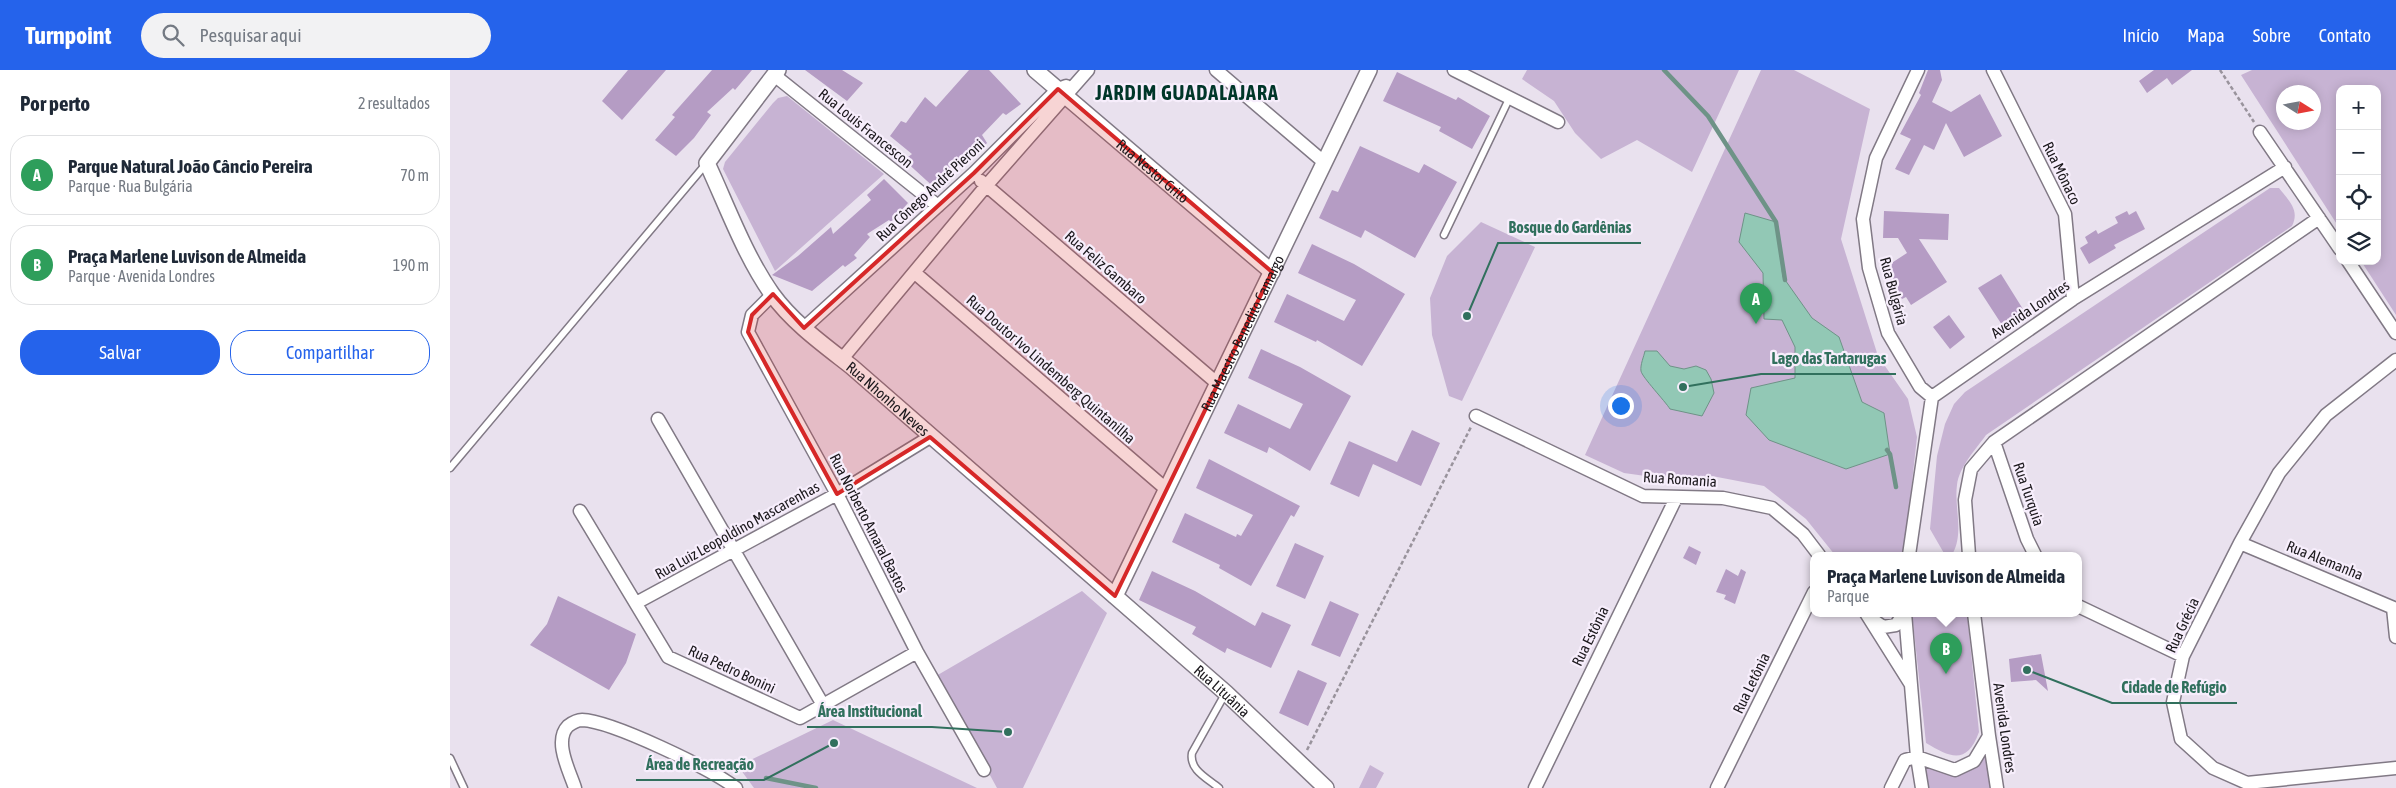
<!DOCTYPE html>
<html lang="pt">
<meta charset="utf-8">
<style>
:root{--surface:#fff;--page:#f2f2f3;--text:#1f2937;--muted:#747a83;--line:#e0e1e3;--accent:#2563eb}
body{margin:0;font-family:"Asap Condensed",sans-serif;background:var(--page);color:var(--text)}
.controls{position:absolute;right:15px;top:15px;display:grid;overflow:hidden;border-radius:10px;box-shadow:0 2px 12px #0003}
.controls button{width:45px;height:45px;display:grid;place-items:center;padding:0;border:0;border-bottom:1px solid var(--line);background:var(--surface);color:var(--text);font:25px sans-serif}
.compass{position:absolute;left:1826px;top:15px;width:45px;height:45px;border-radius:50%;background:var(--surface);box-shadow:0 2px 12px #0003;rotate:101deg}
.you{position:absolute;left:1170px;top:335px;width:18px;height:18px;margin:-12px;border:4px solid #fff;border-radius:50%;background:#1a73e8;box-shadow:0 0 0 8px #1a73e833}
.badge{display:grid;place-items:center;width:32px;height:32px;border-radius:50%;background:var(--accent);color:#fff;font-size:16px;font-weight:700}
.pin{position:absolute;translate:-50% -41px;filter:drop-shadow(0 1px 2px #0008)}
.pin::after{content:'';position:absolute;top:26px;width:18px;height:15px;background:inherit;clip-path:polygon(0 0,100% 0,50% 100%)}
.popup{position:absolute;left:1360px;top:482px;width:272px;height:65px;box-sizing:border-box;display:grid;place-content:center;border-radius:10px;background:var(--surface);filter:drop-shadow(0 1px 4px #0005);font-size:16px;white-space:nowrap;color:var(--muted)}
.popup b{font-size:19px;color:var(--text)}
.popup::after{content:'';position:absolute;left:50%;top:100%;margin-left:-10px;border:10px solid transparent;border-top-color:var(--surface)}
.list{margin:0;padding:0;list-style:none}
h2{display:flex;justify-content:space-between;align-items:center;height:65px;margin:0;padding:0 20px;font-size:21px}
h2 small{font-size:16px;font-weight:400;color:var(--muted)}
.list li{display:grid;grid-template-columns:32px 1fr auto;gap:15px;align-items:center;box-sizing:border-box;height:80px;margin:0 10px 10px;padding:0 10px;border:1px solid var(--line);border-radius:20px}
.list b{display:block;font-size:19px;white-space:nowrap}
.list p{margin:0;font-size:16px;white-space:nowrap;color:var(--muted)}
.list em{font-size:16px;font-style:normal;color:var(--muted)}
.actions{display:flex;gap:10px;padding:15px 20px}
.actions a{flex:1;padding:11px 0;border:1px solid var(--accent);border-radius:20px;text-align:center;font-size:18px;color:var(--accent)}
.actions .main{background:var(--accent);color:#fff}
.icon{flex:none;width:28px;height:28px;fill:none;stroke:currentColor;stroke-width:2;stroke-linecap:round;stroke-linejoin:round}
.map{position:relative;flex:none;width:1946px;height:718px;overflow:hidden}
header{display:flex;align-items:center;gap:30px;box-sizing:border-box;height:70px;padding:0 25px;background:var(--accent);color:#fff}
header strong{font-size:24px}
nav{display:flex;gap:28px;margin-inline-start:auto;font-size:18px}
.search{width:350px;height:45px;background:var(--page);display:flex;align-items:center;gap:12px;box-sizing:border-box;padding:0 18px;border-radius:28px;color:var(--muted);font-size:19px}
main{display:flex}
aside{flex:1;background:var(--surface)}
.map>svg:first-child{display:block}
</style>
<header>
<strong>Turnpoint</strong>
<div class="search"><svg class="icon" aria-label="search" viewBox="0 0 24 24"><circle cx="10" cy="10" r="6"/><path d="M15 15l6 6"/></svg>Pesquisar aqui</div>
<nav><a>Início</a><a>Mapa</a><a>Sobre</a><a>Contato</a></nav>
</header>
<main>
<aside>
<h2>Por perto<small>2 resultados</small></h2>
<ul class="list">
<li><span class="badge" style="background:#2e9e5b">A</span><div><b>Parque Natural João Câncio Pereira</b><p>Parque · Rua Bulgária</p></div><em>70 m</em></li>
<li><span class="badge" style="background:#2e9e5b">B</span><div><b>Praça Marlene Luvison de Almeida</b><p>Parque · Avenida Londres</p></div><em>190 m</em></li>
</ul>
<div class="actions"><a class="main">Salvar</a><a>Compartilhar</a></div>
</aside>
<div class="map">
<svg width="1946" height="718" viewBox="0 0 1946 718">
<rect width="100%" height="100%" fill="#e9e1ee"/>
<path fill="#c7b3d3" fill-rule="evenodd" d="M1077 0H1289L1242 102 1187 70 1151 89 1125 63 1104 31 1072 9Z
M1311 0H1344L1420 39 1391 169 1428 286 1458 329 1467 367 1454 485H1385L1356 449 1314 416 1262 406 1217 409 1174 403 1135 385Z
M1802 0H1946V245L1911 191H1927V19H1890V159L1791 5ZM1834 22H1864V52H1834Z
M337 26 434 104 325 201 273 99 275 92 323 33 328 28Z
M1820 118H1829C1839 131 1850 140 1842 156L1536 365C1526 379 1509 397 1507 415 1504 437 1514 462 1503 483L1495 485 1480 459 1487 386 1495 354 1504 334 1515 322Z
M1031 152 1085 177 1012 331 999 326 982 265 980 228 997 186Z
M632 521 657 543 573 718H547L486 606Z
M1462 543H1517L1529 662C1517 695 1501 688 1476 673Z
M383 650 527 718H304L288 696Z
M1536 681 1541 718H1475L1470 690 1507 702Z
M920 695 934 703 926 718H909Z"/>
<path fill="#92c8b5" stroke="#6e9387" d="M1295 143 1326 152 1333 207 1362 248 1389 267 1412 332 1434 343 1440 384 1396 399 1319 370 1296 345 1301 318 1345 308V277L1332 250 1314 249 1313 203 1289 172Z
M1195 281H1207L1220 296 1234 299 1246 296 1256 300 1261 309 1264 323 1252 346 1220 339C1215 331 1192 307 1191 301 1190 295 1194 286 1195 281Z"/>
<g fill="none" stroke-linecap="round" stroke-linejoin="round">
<path stroke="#6e9387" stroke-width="4.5" d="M1214 0 1258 46 1326 152 1335 210
M1437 380 1440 384 1446 417
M316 708 366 718"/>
</g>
<path fill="#b59cc4" d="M178 0H216L172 50 152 31Z
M262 0H302L285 20 283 18 257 42 261 45 244 68 226 86 205 70 225 47 222 45Z
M355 0H392L413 13 397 31Z
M519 0H539L571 34 556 45 553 43 532 65 537 73 526 84 523 80 503 99 505 101 487 120 454 90 462 84 440 66 451 51 456 53 475 27 486 37Z
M1478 0H1490L1492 10 1482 32 1501 42 1530 24 1552 66 1514 87 1496 53 1484 80 1474 75 1459 105 1445 99 1461 69 1450 64 1471 25 1469 23Z
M1704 0H1742L1722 15 1717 8 1697 23 1689 11Z
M947 2 1006 30 1008 27 1040 46 1022 79 989 61 991 57 933 31Z
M910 76 969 103 974 94 1007 112 965 188 915 160 911 168 869 148 882 120 888 122Z
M434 109 458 133 441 152 439 150 417 164 420 167 404 185 407 188 395 197 393 195 362 221 322 205 348 186 381 157 383 164 421 130 417 125Z
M1434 141 1499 144 1498 170 1469 169 1497 212 1461 235 1456 227 1452 229 1437 205 1441 202 1437 196 1457 183 1448 168H1433Z
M1677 141 1679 145 1686 141 1695 159 1664 175 1666 178 1639 194 1630 178 1638 173 1635 167 1646 160 1648 164 1668 153 1665 147Z
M862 174 904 194 955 224 912 296 867 270 866 272 824 252 837 224 894 251 906 230 848 203Z
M1551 204 1576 244 1554 258 1528 218Z
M1499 245 1515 267 1500 279 1483 257Z
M811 279 850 297 901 326 860 401 819 377 817 383 774 363 788 334 840 359 853 334 798 308Z
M962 360 990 373 971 416 923 394 909 427 880 414 899 371 947 392Z
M759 389 850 436 844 447 841 445 801 516 769 498 770 495 722 472 735 443 786 467 787 464 791 466 803 445 746 418Z
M845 473 874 486 855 529 826 516Z
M1239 476 1251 482 1246 495 1233 488Z
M1276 499 1288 506 1291 499 1296 502 1285 534 1274 529 1276 525 1266 522Z
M702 501 745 521 805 556 812 542 841 555 821 598 777 578 775 583 742 564 746 557 689 530Z
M108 526 186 564 176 593 159 620 80 575 97 554Z
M880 531 909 544 890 587 861 575Z
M1591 584 1598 621 1586 610 1561 612 1559 589Z
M848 600 877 613 858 656 829 643Z"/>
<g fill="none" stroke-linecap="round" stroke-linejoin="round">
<g stroke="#817985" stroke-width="9">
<path id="service" d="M994 165 1059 29
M0 398 256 94
M0 688 14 718
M769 718C757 708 739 700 742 683L775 624"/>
</g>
<g stroke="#817985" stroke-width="15">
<path id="minor" d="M766 0 875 93
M1004 0 1108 52
M1468 0 1426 88 1413 149 1419 198 1438 263 1470 317 1482 327
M1543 0 1615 144 1623 229
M324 5 488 136
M1810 62 1890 179
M531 111 768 314
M1898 191 1946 263
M465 203 716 419
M323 224 302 245 298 262 387 424 467 582 534 700
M354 258 524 103 608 19 616 16
M392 289 536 116 638 0
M1946 290 1876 345 1829 403 1790 473 1733 586 1723 632 1731 669 1763 698 1797 713 1946 698
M1026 346 1193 426 1273 428 1322 438 1353 464 1369 485
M208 349 373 635
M1544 372 1577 469 1585 485
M130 441 218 587 350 648 467 582
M1790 473 1946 539
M1459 485 1482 327 1623 229 1835 97
M1519 485 1515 430 1521 399 1544 372 1869 148
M186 533 387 424 480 367
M1628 536 1733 586
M1943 538 1946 567
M1416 543 1460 613
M1455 543 1467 687 1472 718
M1524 543 1539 666 1547 718
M1423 550 1433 557 1446 555 1454 543
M125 718C120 702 103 671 118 656 122 653 128 650 132 650 162 651 261 699 286 718
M1085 718 1226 428
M1267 718 1364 522
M1441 718 1455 690 1467 687 1505 700 1524 691 1539 666"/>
</g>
<g stroke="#817985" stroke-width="18">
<g id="tertiary">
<path id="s1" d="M328 0 257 93C277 136 295 186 322 224 343 253 374 275 402 297L776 623 876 718"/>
<path id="s2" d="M585 0 822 202"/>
<path id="s3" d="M665 526 919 0"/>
</g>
</g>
<path stroke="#99939c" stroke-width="2.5" stroke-dasharray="4 2.5" stroke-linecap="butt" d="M1770 0 1804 52
M857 680 1021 357"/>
<use href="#service" stroke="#fff" stroke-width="6"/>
<use href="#minor" stroke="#fff" stroke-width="12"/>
<use href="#tertiary" stroke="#fff" stroke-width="15"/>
</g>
<path fill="#d62828" fill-opacity="0.2" stroke="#d62828" stroke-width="4" stroke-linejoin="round" d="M608 19 822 202 665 526 480 367 387 424 298 262 302 245 323 224 354 258 524 103Z"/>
<g text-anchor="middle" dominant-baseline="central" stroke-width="4.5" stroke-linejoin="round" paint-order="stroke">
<g font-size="15" fill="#1b181c" stroke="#f7eefc">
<text transform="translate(416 58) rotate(39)">Rua Louis Francescon</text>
<text stroke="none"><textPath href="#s2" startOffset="155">Rua Nestor Grilo</textPath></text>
<text transform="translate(1612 103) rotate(64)">Rua Mônaco</text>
<text transform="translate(480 120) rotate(-43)">Rua Cônego André Pieroni</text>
<text transform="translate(656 197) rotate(41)">Rua Feliz Gambaro</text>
<text transform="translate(1444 221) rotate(75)">Rua Bulgária</text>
<text transform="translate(1580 239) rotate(-34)">Avenida Londres</text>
<text stroke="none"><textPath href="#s3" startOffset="292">Rua Maestro Benedito Camargo</textPath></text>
<text transform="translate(601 299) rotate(41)">Rua Doutor Ivo Lindemberg Quintanilha</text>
<text stroke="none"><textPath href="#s1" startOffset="420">Rua Nhonho Neves</textPath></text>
<text transform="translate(1230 409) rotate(4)">Rua Romania</text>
<text transform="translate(1579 424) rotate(71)">Rua Turquia</text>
<text transform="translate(419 453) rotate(63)">Rua Norberto Amaral Bastos</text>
<text transform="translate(287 460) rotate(-29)">Rua Luiz Leopoldino Mascarenhas</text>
<text transform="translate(1875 490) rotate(22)">Rua Alemanha</text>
<text transform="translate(1732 555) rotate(-65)">Rua Grécia</text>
<text transform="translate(1140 566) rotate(-64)">Rua Estônia</text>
<text transform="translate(282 599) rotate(25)">Rua Pedro Bonini</text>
<text transform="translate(1301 613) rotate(-64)">Rua Letônia</text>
<text stroke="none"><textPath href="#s1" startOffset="864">Rua Lituânia</textPath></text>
<text transform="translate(1555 658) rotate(82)">Avenida Londres</text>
</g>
<g font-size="20" font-weight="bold" letter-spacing="1" fill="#003629" stroke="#f7eefc">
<text x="737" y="22">JARDIM GUADALAJARA</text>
</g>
</g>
<path fill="none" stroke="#31705d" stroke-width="2" d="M1017 246L1048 173H1191M1233 317L1311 304H1446M1577 600L1662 633H1787M558 662L482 657H357M384 673L314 710H186"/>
<g fill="#31705d" stroke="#f7eefc" stroke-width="2">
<circle cx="1017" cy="246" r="5"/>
<circle cx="1233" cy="317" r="5"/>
<circle cx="1577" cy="600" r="5"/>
<circle cx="558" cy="662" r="5"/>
<circle cx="384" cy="673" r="5"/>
</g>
<g font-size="16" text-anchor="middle" font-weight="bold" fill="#31705d" stroke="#f7eefc" stroke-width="4.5" stroke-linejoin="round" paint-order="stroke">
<text x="1120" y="163">Bosque do Gardênias</text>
<text x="1379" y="294">Lago das Tartarugas</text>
<text x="1724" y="623">Cidade de Refúgio</text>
<text x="420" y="647">Área Institucional</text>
<text x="250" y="700">Área de Recreação</text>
</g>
</svg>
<div class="controls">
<button>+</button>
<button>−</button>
<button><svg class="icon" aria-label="locate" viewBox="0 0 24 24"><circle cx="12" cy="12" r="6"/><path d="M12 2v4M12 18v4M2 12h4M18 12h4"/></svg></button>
<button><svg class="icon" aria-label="layers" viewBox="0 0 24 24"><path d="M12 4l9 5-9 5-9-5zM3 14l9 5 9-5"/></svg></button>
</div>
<svg class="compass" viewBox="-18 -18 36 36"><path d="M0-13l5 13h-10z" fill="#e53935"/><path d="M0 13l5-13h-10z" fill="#747a83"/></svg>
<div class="you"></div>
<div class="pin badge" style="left:1306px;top:254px;background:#2e9e5b">A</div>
<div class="pin badge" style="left:1496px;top:604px;background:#2e9e5b">B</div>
<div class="popup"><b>Praça Marlene Luvison de Almeida</b>Parque</div>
</div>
</main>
